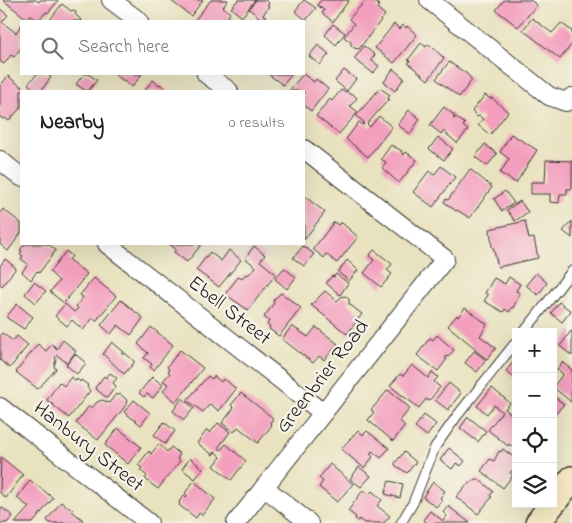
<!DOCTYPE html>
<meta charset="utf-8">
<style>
:root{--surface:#fff;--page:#f2f2f2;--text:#202124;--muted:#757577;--line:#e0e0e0}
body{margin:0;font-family:"Indie Flower",sans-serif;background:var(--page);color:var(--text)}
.controls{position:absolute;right:15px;bottom:15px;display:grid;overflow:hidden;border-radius:0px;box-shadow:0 5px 20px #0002}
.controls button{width:45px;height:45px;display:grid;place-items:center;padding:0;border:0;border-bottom:1px solid var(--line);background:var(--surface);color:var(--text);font:25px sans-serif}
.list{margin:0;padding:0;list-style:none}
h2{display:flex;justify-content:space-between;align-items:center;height:65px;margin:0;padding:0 20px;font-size:21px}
h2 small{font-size:16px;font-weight:400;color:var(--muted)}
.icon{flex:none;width:28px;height:28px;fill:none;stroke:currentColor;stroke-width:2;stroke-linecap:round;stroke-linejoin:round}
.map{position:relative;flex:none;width:572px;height:523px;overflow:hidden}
.search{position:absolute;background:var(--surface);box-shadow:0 5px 20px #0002;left:20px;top:20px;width:285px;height:55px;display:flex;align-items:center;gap:12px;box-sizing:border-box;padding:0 18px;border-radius:0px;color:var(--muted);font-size:19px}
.panel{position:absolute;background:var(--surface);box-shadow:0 5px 20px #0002;left:20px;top:90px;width:285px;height:155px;border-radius:0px}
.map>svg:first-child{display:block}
</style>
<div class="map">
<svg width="572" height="523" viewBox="0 0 572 523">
<rect width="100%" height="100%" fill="#f7f3e8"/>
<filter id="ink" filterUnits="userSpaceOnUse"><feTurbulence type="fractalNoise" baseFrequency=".02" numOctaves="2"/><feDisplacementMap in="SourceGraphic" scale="10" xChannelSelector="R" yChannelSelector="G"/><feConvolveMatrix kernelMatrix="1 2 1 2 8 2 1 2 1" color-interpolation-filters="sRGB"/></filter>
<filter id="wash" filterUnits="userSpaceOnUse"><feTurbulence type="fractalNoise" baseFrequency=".0096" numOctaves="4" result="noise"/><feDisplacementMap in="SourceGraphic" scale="20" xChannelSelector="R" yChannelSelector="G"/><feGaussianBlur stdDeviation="1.12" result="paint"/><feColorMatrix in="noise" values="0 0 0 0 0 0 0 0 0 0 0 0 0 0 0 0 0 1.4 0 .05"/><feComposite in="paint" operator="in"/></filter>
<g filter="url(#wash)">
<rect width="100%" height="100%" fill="#e9e2bf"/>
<g id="blocks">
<path fill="#f39ebd" d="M3 0H36L39 2 40 0H57L58 1 48 13 46 12 38 21 30 15 27 19Z
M170 0H203L191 16Z
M211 0H228L223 7 230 13 228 16 234 21H194Z
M238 0H255L242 17 231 8Z
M256 0H265L269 3 267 5 269 6 263 15 271 21H256L259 17 249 9Z
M304 0 316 8 306 20 295 11Z
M321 0H349L333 22 322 13 324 10 317 5Z
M366 0H372L379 5 377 8 385 15 359 49 354 48 351 45V42L344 37 354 24 349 19Z
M504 0H530L537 5 518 27 496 10Z
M62 4 71 11 73 10 76 12 75 14 82 21H49Z
M0 9 8 15 2 22 16 33 21 25V48L14 57 11 55 4 64 0 61Z
M532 18 552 33 561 23 572 31V44L560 59 523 30Z
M333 24 345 33 336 45 325 35Z
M394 24 400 29 403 25 406 28 407 26 417 35 394 63 375 48Z
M421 43 426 47 427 45H430L444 58 428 80 408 63 410 61 408 60Z
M318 45 329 54 320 65 309 56Z
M364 46 375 55 371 60 379 66 373 73 354 59Z
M449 62 467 74 472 80 459 97 436 79Z
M393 69 404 78 395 91 384 82Z
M344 70 356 79 347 91 335 81Z
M37 74H47L51 77 41 91H36L28 84Z
M84 74H88L97 80 88 91H86L76 84Z
M114 74H142L132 87Z
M268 74H292L283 85Z
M303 74 314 82 316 79 328 89 311 111 304 105V91H289Z
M8 76 27 91H21V107L9 121 5 118 3 119 0 117V86Z
M153 80 159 85 160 84 168 91H144Z
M380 88 390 95 388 98 389 99 367 124 370 127 379 116 392 127 368 157 346 139 359 122 363 125 364 122 356 116Z
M341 90 345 92 346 91 351 95 352 93 357 98 350 106 358 112 339 134 316 116 330 99 332 101Z
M485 95 491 99 492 98 508 112 490 135 478 125 483 119 479 116 477 117 472 111Z
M444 107 455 116 453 118 454 119 456 117 465 124 463 126 468 130 457 143 443 131 441 134 430 125Z
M409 110 420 119 410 134 398 125Z
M511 134 537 150 516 183 500 173 509 159 500 152Z
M438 137 453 149 444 160 429 149Z
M485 144 497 154 487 166 475 157Z
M391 145 402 151 401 152 404 155 406 152 417 160 399 183 382 168 386 162 381 159Z
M546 160 572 161V189H567V194H560L559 203 550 202V194H531V182H545Z
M441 166 455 177 433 207 413 192 429 171 434 175Z
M470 169 492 187 470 218 457 210 456 211 444 202 446 199 448 200Z
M505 191 514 203 502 211 494 199Z
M304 196 325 212 304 240Z
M520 201 528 212 515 221 507 210Z
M3 209 21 223V233L8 251 0 244V213Z
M525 221 529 239 534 238 538 258 498 267 493 247H492L490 229Z
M572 221V238L563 231Z
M334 222 338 225 340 223H342L358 237 337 263 326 254 324 258 313 249Z
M25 244H48L56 250 39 273 37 271 31 280 22 272 28 264 21 259 23 256 20 254 22 251 20 250Z
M169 244H202L187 262 174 252 176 249Z
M254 246 265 255 260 261 276 274 248 310 225 294 239 276 242 278 246 274 248 275 256 267 245 258Z
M303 246 314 254 304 266 293 258Z
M229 250 241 260 219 287 196 270 210 252 221 261Z
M374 250 392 264 387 270 392 274 381 287 364 273 374 260 369 256Z
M66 251 72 256 69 260 87 274 64 303 50 292 59 281 50 272Z
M5 259 16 268 2 286 0 284V266Z
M347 260 358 270 349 281 338 272Z
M284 268 296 277 287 289 275 279Z
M536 273 547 283 538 295 526 285Z
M336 274 348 283 340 295 326 283 332 276 334 277Z
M509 277 520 284 516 291 520 293 513 308 512 307 509 312 505 309 503 312 484 301 488 295 485 293 494 278 505 284Z
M94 278 116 296 96 321 93 318 83 330 72 320 67 326 55 316 65 304 74 312 78 308 76 306 83 297 80 295Z
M34 282 46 291 36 303 25 294Z
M325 291 337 301 341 297 345 296 349 299V304L362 314 347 334 311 305Z
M281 293 301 308 279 336 269 329 270 327 267 325 269 321 264 317 274 303 273 300Z
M121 300 143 318 131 335 118 325 111 334 101 325Z
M559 302 571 311 562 322 551 313Z
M17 304 33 317 24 329 7 318V316Z
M465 308 487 324 480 336 496 348 487 359 475 350 476 349 448 326 457 315 458 317Z
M292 326 308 337 316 327 338 344 324 360 319 356 313 363 282 339Z
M151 327 173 345 154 370 150 367 152 364 144 358 148 353 138 344Z
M571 331 572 332V356L560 346Z
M2 333 13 341 17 336 28 345 10 368 0 360V335Z
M437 335 454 350 448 357 447 356 445 358 447 359 438 371 417 355 429 339 431 338 433 340Z
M63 340 76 351 67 363 57 355 55 357 56 359 54 367 56 369 38 389 16 372 38 344 46 351 52 344 57 349Z
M112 342 124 352 122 354 123 355 125 353 134 361V363L124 374 103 354Z
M180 350 203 368 176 402 163 391 168 384 163 381 170 373 168 371 169 369 167 367Z
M474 351 486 360 477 372 465 363Z
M75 354 86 363 77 374 66 365Z
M515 360 516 361V379L506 371Z
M562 362 572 370 571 402 553 387 563 374 557 369Z
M412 365 428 378 432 372 438 377 434 382 440 387 429 401 426 399 419 408 390 386 400 374 403 376Z
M110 373 117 378 113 383 116 386 107 398 95 388 104 376 106 378Z
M208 376 212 379 214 376 221 382 223 379 227 381 236 389 219 411 210 404 203 412 187 400Z
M71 377 76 381 77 379 80 382 81 380 88 385 87 387 90 391 69 418 47 400 59 382 64 386Z
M152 377 163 385 153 398 147 394 144 397 139 393Z
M449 383 461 393 448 410 435 400Z
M492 388 510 403 505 409 516 418V449L509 444 508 446 488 430 502 412 494 405 487 414 477 406Z
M388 390 410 408 400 421 405 426 393 441 368 420 374 412 371 410Z
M241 393 273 418 270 423 272 425 258 443 238 427 234 432 222 423 234 408 231 405Z
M116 394 118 396 120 394 127 400 126 403 127 404 98 440 76 423 89 406 92 408 97 402 102 400 109 403Z
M553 396 564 404 553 417Z
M182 398 194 408 184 420 173 411Z
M134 400 150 413 141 425 124 412Z
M424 415 436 424 427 436 415 427Z
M468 417 486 431 478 442 460 428Z
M164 422 175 431 165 444 154 435Z
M218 423 230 432 218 448 221 450 226 444 246 461 231 480 214 466 221 457 215 452 213 455 197 443 207 430 210 433Z
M118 428 141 447 128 464 105 445Z
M358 430 363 435 367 431 389 448 381 458 372 451 370 454 373 457 364 468 341 449Z
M159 444 167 452 171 447 180 454 177 459 180 461 158 489 145 479 147 476 140 470 142 468 138 465 149 451 151 454Z
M449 448 465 461 461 466 456 463 452 469 440 460Z
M503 449 516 459 513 464 516 466 510 473 513 475 503 488 481 471 490 459 494 461 499 451 501 452Z
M404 452 416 462 407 473 395 465V463Z
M1 457 23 475 6 498 0 493Z
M190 458 203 469 195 479 182 469Z
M330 464 353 484 337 502 319 487 323 481 319 478Z
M359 467 371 476 361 487 350 479Z
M477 478 493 491 490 496 492 497 478 514 456 497 468 483 470 484 474 479 476 480Z
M30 480 53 498 33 523H15L29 507 17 498Z
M194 481 215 499 202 515 199 513 196 518 179 505 180 503 179 502 184 495 186 497 187 495 185 493Z
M389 481 403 484 400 498 385 494Z
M433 482 445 491 440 498 442 500 436 507 423 497Z
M363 490 369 494 372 491 382 500 377 506 390 516 384 523H364L359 519 358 521 355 519 356 517 348 511Z
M61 502 67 507 68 506 73 510 72 511 83 520 80 523H50L47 520Z
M448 506 470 523H428L423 520 430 511 443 521 447 516 443 512Z
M1 507 13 516 7 523H0Z"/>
</g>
</g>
<g filter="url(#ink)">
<use href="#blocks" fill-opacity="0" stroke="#3b3a34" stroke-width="1"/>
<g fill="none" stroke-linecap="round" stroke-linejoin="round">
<g stroke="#3b3a34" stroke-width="11">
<path id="lane" d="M524 332 572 271
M401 523 413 503 435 447 457 416 516 342"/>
</g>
<g stroke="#3b3a34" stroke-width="20">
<path id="street" d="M111 0 139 21
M429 0 549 96 566 102 572 97
M206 74 229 91
M0 160 21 177
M107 244 323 413
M0 407 149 523
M264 487 309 523
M236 523 445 259 304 149"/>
</g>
<g stroke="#3b3a34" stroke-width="28">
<path id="secondary" d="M553 503 572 479
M538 523 552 504"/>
</g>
<use href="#lane" stroke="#fff" stroke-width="9"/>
<use href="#street" stroke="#fff" stroke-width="18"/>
<use href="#secondary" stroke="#f7e9c3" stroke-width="25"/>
</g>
</g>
<g text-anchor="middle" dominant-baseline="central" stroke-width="4.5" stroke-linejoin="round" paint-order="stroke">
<g font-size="21" fill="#1c1c1c" stroke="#f7f3e8">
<text transform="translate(229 311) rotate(38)">Ebell Street</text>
<text transform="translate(323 377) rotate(-52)">Greenbrier Road</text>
<text transform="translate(88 447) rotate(38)">Hanbury Street</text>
</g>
</g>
</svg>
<div class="controls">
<button>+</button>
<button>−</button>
<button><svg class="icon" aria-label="locate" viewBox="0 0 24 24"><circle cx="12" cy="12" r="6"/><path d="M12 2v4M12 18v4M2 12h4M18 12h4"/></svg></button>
<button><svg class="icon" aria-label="layers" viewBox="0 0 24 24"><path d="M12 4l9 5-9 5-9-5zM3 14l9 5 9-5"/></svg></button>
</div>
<div class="search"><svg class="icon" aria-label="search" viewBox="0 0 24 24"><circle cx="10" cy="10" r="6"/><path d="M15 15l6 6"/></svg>Search here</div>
<section class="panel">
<h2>Nearby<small>0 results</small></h2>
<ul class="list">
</ul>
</section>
</div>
